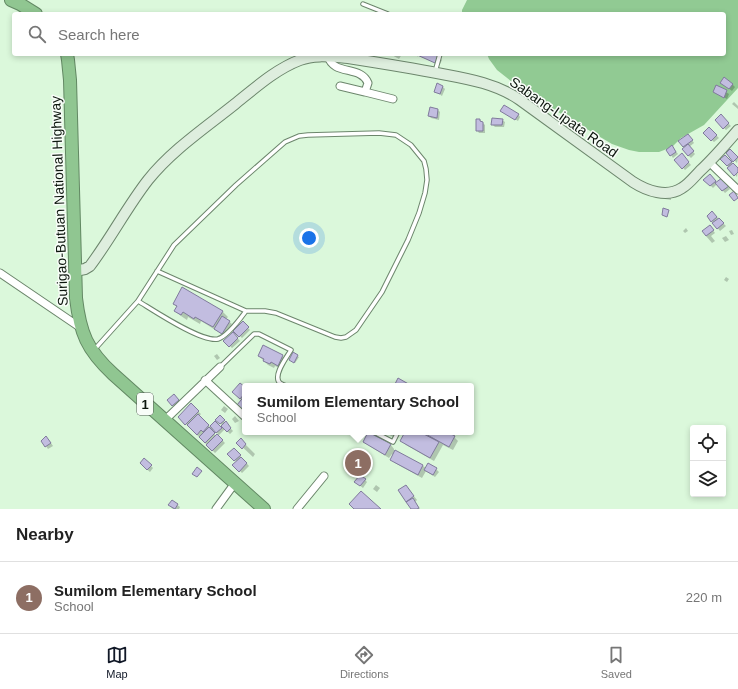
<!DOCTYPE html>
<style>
:root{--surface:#fff;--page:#f6f6f6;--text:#222;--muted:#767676;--line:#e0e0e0;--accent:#111827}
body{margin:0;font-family:Helvetica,sans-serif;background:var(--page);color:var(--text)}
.controls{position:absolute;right:12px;bottom:12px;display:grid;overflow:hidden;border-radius:4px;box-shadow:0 2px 6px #0003}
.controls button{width:36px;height:36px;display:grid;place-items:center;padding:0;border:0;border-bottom:1px solid var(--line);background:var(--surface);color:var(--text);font:20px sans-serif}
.you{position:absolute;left:309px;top:238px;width:14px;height:14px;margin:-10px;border:3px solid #fff;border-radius:50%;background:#1a73e8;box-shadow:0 0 0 6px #1a73e833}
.badge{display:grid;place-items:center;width:26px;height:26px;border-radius:50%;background:var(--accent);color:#fff;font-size:13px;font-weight:700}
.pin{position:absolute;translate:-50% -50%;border:2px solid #fff;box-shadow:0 1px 4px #0006}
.popup{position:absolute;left:242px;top:383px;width:232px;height:52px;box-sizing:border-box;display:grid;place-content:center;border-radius:4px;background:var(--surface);filter:drop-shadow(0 1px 3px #0005);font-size:13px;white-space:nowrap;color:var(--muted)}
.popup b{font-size:15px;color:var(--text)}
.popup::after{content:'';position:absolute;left:50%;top:100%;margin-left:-8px;border:8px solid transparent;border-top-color:var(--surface)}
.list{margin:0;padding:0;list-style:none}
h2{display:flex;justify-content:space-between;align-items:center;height:52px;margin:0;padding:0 16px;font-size:17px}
h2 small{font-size:13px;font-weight:400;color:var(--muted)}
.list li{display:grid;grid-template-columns:26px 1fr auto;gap:12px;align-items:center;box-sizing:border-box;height:72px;padding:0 16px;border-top:1px solid var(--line)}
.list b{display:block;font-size:15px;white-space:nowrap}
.list p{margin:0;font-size:13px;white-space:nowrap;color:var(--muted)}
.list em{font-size:13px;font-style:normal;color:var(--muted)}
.icon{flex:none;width:22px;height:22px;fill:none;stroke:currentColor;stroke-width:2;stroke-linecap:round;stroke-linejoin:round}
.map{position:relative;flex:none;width:738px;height:509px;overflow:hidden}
.search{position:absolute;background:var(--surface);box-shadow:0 2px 6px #0003;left:12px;right:12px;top:12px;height:44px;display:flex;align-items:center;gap:10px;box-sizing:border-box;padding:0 14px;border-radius:4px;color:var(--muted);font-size:15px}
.sheet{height:124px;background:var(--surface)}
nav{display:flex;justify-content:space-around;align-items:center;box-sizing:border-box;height:56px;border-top:1px solid var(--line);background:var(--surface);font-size:11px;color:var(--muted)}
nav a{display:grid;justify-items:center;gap:2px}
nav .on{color:var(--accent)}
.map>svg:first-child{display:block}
</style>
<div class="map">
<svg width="738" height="509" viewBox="0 0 738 509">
<rect width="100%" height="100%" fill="#dbf8db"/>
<path fill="#91ca93" d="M467 0H738V88L704 125 681 138 672 147 659 152H639L629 150 612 144 526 93 497 70 489 59 487 54H724V14H462V10Z"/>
<path fill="#0003" fill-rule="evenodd" d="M390 54H402L399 59Z
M416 54H439V57L442 60 439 66 418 57 439 66 440 64 418 54V57Z
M732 84 735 87 732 91 724 85Z
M716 86 729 94 727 99 714 92Z
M443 87 445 89 442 96 435 91Z
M734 102 738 106V109L732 104Z
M430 108 438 110 440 112 439 120 431 118 429 116Z
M502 111 518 114 520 117 518 121Z
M721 116 731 126 726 130 716 120Z
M477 120H480L485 125V133H479L477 130Z
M502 120 505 122 504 127H495L492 124Z
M709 128 719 138 714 142 704 133Z
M690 137 694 143 689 147 695 154 691 158 683 150 685 148 680 141Z
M674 149 678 154 673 158 671 155Z
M730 150 738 158 737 163 727 153Z
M682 155 691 165 685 170 676 160Z
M725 156 738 169 737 177 722 159Z
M710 175 717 183 724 181 730 189 725 193 717 184 713 188 705 180Z
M665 196 671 197V200L665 199Z
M715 215 726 226 720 231 708 216Z
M686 228 688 231 685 233 683 231Z
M712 229 715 233 711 236 715 241 712 243 706 236Z
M732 230 734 234 731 235 729 231Z
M726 236 729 240 725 242 722 238Z
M726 277 729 279 727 282 724 280Z
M174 304 222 311 228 317 226 319 232 324 225 336 201 321 200 324 188 317 187 320 181 316 175 311 177 307Z
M243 323 250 330 242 338 235 331Z
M233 333 240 341 232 348 225 341Z
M217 354 220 358 217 360 214 356Z
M293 354 299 357 295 363 291 360Z
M259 356H282L286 360 282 369 275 366 274 368 268 365Z
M245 389V411L242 400 236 395Z
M176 398 180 403 175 407 173 405Z
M191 405 201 414 199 416 210 427 215 422 220 427 223 426 217 420 220 417 233 431 230 434 225 429 218 436 225 443 215 453 179 417ZM214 429 218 434 216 436 212 431Z
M224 406 228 409 225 413 221 410Z
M235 416 239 421 235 423 232 419Z
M347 432H360L363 435 361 440Z
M384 432H398L395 438Z
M407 432H445L454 437 458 441 453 450 443 445 434 461 406 445 402 441Z
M369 433 391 445 394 449V450L423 466 426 468 436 469 439 472 435 477 426 471 422 478 395 463 391 459 393 455 392 454 389 458 368 445 364 442Z
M49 440 53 446 48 449 46 446Z
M241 440 255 454 253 457 238 443Z
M234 449 249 466 242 473 234 465 237 462 229 454Z
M143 466H151L153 468 150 472Z
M365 480 367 482 363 488 358 484Z
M376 485 380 488 377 492 373 489Z
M406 486 417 500 415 502 420 509H412L407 501Z
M172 501 180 507 179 509H173L169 505Z"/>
<path fill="#c2bde0" stroke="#807b9c" d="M415 54H437L439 55 435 63Z
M724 77 733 84 729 89 720 83Z
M437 83 443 86 440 94 434 92Z
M716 85 727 90 724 98 713 92Z
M504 105 519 114 515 120 500 111Z
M430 107 438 109 437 118 428 116Z
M721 114 729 123 723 129 715 120Z
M492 118 503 119 502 125H491Z
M476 119H480V121L483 122V131H476Z
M709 127 717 135 711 141 703 133Z
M688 134 693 140 683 147 678 141Z
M688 144 694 151 688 156 682 149Z
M672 145 676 152 670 156 666 150Z
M730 149 738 157 733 162 726 153Z
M682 153 689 162 682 169 674 160Z
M725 155 732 162 727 166 720 159Z
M733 163 738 168V172L734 176 727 168Z
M710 174 716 181 710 186 703 180Z
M722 178 729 186 722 191 715 183Z
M734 191 738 198 734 201 729 195Z
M663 208 669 210 667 217 662 215Z
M712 211 717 217 711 222 707 216Z
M719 218 724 223 717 229 712 223Z
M710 225 714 230 706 236 702 231Z
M182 287 223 311 213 327 195 317 194 319 183 312 181 315 174 311 177 306 173 304Z
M222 316 230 321 222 334 214 329Z
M243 321 249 327 239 337 233 331Z
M233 332 238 338 229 347 223 341Z
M263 345 283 355 278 366 271 362 270 364 263 361 264 359 258 356Z
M293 352 298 355 294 363 289 360Z
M398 378 412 386H394Z
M240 383 245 387V393L240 399 232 392Z
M174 394 179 400 172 406 167 400Z
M245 395V412L237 405Z
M191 403 199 411 185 425 178 417Z
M198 414 209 425 203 432 201 430 197 435 187 425Z
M220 415 225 420 220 424 215 420Z
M215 421 222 428 216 433 210 426Z
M226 421 231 428 227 432 221 426Z
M209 427 215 433 205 443 199 437Z
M347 432H362L358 438Z
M368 432 391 444 385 455 363 442Z
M405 432H420L439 442 430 458 400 441Z
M422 432H447L455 436 449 447Z
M217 434 223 440 212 451 206 445Z
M46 436 51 443 45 447 41 441Z
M241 438 246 444 242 449 236 443Z
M234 448 241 455 234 461 227 454Z
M395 450 423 465 418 475 390 460Z
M241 457 247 463 239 472 232 465Z
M144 458 152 465 147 470 140 463Z
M428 463 437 468 433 475 424 470Z
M197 467 202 471 197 477 192 474Z
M360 475 366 479 360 486 354 482Z
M406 485 414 496 406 502 398 490Z
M361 491 381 509H354L349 504Z
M413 498 419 508 417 509H411L406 502Z
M172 500 178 504 175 509 168 505Z"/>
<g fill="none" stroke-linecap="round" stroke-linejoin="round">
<g stroke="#6c866c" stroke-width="5.5">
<path id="lane" d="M363 4 388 14
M435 72 440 54
M138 301C153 310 202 343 218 339 228 336 240 319 246 311
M94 350 138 301 174 245 236 185 285 142 299 136 308 135 379 133 396 135 411 145 424 161 426 169 427 180 425 193 419 213 408 240 382 292 356 330 346 337 341 338 335 337 276 313 265 311H246L157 271
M220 367 254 334H259L291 350C287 357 272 376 280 383 281 384 284 385 286 386
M374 432 393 442 398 432"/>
</g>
<g stroke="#6c866c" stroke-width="9">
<path id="street" d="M328 56C333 76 361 65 368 83L365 92 340 86
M365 92 393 99
M709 162 738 190
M0 273 81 328
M205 380 244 416
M164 421 220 367
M216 509 235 483
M297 509 324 476"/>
</g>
<g stroke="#6c866c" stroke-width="12">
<path id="secondary" d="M75 271 85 269 90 266C111 238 127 207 148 180 172 150 205 128 235 104 255 88 276 69 300 60 315 54 333 57 348 58 380 63 411 68 442 74 469 79 497 84 520 100L633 182C647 191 667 198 682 188 689 184 695 176 700 171 714 158 726 144 738 130"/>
</g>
<g stroke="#628863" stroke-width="14">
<path id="highway" d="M11 0 20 4 36 14
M67 54 68 60 70 80 76 298C80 333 87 350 113 374L264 509"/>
</g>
<use href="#lane" stroke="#fff" stroke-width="3.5"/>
<use href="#street" stroke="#fff" stroke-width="7"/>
<use href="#secondary" stroke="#deeede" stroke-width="10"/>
<use href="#highway" stroke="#90c691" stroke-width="12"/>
</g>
<g text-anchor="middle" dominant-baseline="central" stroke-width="3" stroke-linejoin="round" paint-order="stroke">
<rect fill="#f8fdf8" stroke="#535b54" stroke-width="1" x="137" y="393" width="16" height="22" rx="3"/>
<g font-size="13" font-weight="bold" fill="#0c160d">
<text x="145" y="404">1</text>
</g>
<g font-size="14" fill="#0c160d" stroke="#f8fdf8">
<text transform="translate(564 117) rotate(35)">Sabang-Lipata Road</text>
<text transform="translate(59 201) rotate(-92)">Surigao-Butuan National Highway</text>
</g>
</g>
</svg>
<div class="controls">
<button><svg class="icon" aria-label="locate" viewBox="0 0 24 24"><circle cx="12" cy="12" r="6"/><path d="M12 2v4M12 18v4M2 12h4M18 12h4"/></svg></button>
<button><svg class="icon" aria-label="layers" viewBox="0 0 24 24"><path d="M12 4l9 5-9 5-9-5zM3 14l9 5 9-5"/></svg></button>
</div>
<div class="you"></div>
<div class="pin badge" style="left:358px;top:463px;background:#8d6e63">1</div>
<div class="popup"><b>Sumilom Elementary School</b>School</div>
<div class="search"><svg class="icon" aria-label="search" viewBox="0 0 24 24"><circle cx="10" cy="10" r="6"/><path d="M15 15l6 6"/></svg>Search here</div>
</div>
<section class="sheet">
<h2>Nearby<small></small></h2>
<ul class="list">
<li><span class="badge" style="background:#8d6e63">1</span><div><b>Sumilom Elementary School</b><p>School</p></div><em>220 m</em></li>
</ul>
</section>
<nav>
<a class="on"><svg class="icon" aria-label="map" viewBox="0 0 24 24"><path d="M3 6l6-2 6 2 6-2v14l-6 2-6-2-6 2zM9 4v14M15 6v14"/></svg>Map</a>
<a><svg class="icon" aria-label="directions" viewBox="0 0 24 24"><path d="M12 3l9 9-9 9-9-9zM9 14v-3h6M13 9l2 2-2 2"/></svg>Directions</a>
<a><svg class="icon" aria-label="saved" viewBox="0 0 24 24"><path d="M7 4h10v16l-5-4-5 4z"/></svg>Saved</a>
</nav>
